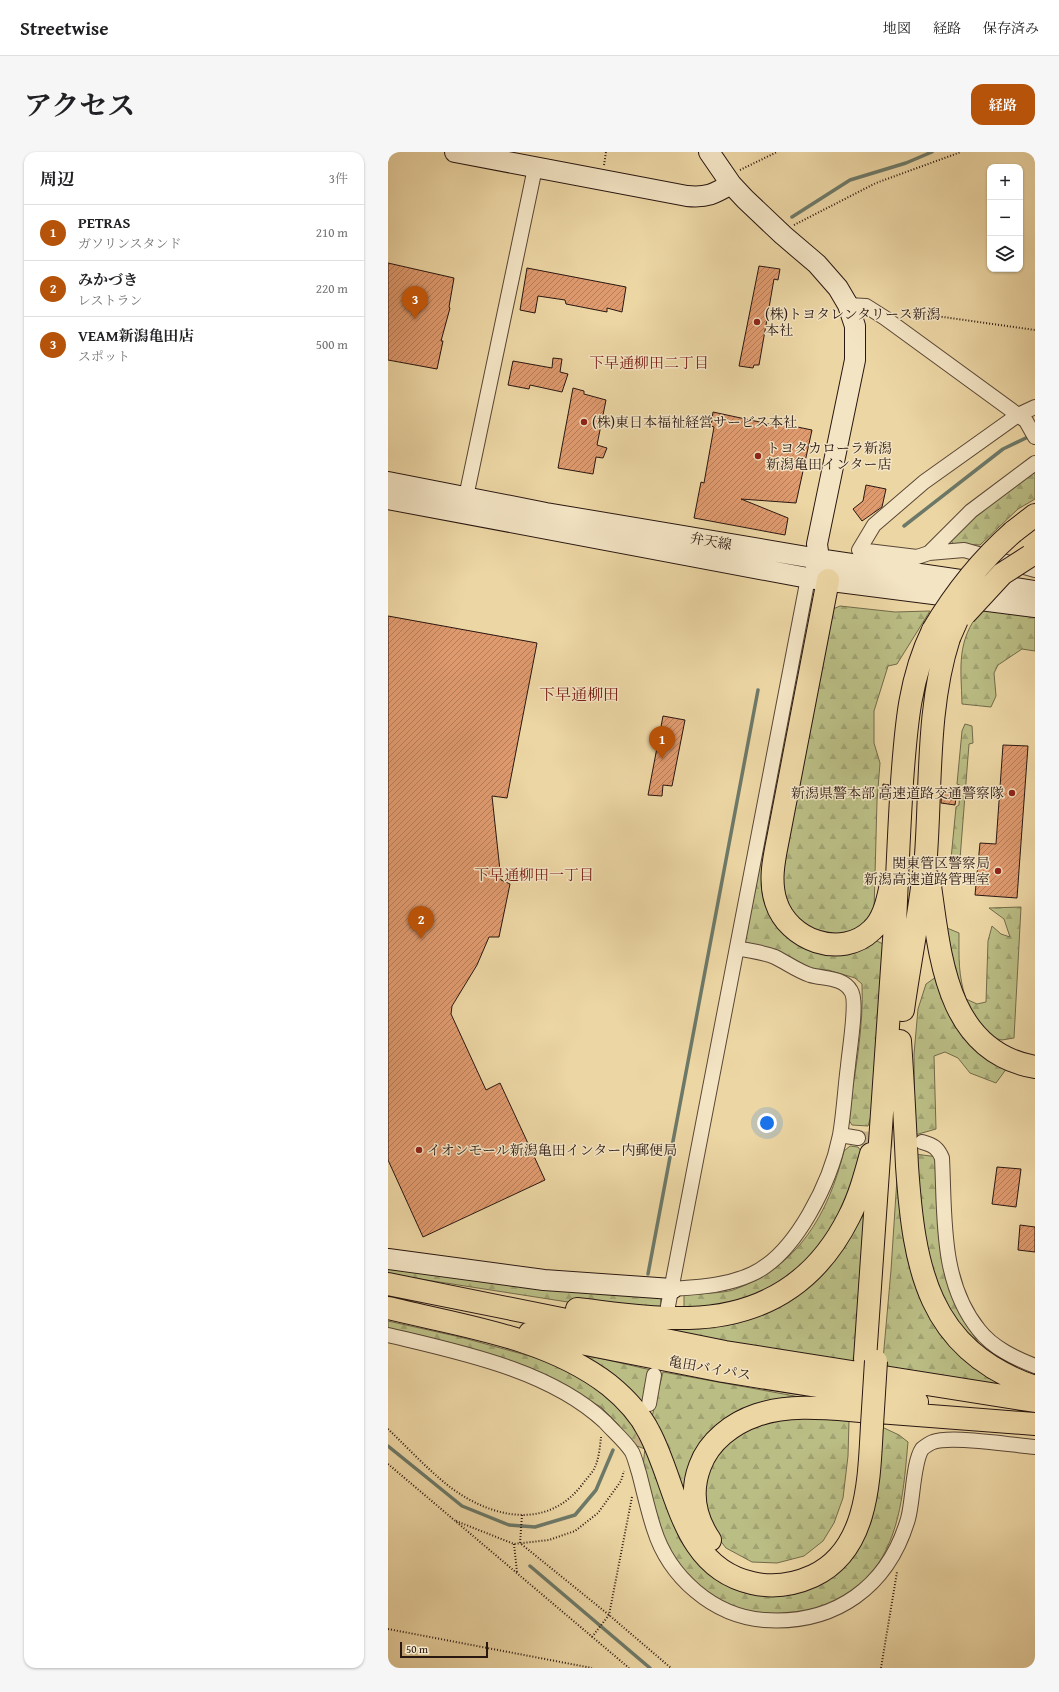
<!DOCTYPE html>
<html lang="ja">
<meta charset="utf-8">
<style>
:root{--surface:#fff;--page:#f6f6f6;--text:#202124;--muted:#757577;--line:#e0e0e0;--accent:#b45309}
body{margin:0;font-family:"Gentium Book Plus","Noto Serif JP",serif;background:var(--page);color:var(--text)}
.controls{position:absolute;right:12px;top:12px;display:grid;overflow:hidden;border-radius:8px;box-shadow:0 1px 3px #0004}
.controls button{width:36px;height:36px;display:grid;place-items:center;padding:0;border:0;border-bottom:1px solid var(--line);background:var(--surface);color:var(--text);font:20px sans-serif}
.scale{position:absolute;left:12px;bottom:10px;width:88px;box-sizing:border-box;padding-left:4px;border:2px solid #291711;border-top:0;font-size:11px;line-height:14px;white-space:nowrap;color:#291711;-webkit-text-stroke:3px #f3e4c4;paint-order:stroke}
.you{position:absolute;left:379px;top:971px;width:14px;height:14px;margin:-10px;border:3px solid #fff;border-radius:50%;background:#1a73e8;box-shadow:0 0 0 6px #1a73e833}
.badge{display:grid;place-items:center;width:26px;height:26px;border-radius:50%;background:var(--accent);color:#fff;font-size:13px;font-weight:700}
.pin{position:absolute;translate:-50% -33px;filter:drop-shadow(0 1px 2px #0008)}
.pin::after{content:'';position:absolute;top:21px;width:14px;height:12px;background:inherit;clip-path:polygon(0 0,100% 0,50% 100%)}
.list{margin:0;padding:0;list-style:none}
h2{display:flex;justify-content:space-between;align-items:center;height:52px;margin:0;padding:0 16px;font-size:17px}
h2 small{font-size:13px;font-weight:400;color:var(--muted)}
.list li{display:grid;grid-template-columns:26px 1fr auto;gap:12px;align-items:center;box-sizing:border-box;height:56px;padding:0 16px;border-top:1px solid var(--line)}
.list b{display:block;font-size:15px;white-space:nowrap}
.list p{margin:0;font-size:13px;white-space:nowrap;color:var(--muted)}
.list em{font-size:13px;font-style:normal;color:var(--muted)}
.icon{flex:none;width:22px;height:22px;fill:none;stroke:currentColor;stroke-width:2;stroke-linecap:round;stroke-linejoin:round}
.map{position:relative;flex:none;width:647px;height:1516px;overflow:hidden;border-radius:12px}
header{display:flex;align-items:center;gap:24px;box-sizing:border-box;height:56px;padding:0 20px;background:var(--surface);border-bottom:1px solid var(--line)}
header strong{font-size:19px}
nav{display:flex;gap:22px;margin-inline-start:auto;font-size:14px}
.intro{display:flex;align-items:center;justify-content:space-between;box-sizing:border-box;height:96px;padding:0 24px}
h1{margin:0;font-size:28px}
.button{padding:10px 18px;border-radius:12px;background:var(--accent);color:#fff;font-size:14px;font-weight:700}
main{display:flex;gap:24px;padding:0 24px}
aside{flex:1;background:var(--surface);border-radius:12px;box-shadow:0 1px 3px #0004}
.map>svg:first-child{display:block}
</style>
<header>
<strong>Streetwise</strong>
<nav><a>地図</a><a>経路</a><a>保存済み</a></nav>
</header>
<div class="intro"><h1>アクセス</h1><a class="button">経路</a></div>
<main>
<aside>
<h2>周辺<small>3件</small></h2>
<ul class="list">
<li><span class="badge">1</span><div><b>PETRAS</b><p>ガソリンスタンド</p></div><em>210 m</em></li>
<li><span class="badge">2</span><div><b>みかづき</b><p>レストラン</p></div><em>220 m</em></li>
<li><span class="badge">3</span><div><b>VEAM新潟亀田店</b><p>スポット</p></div><em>500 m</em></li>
</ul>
</aside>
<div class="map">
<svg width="647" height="1516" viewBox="0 0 647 1516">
<defs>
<pattern id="forest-firs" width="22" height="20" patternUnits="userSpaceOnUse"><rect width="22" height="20" fill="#babd84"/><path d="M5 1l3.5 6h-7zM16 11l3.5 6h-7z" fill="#a0a271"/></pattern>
<pattern id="building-hatch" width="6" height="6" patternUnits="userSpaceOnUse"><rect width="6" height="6" fill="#df9a6e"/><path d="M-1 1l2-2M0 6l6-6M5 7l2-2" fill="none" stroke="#b57d59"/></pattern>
</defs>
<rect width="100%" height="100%" fill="#ecd6a4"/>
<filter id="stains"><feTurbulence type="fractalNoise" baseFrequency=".005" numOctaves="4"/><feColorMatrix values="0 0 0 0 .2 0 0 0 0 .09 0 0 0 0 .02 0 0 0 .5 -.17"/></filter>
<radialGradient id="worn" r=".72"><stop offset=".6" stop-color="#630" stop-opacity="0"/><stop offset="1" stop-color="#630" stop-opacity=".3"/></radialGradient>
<path fill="url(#forest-firs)" stroke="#726a4a" d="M647 318V347L630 357 592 393 565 392 562 386 569 377Z
M423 447 429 449 377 723 397 779 487 788 495 792 483 964 480 974 464 973 459 965C467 927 476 871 474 832L467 826 440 818 424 817 391 799 357 790Z
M452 454 507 460 542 459 509 512 500 514 486 559V591L492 611 489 649 486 759 477 772 460 781 438 783 411 770 400 755 394 733V704L445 457Z
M593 458 647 463V499L634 497 610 513 606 521 608 544 603 555 574 552C573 514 568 490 593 458Z
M577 572 584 574 585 591 581 592 572 707H563L568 655 571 653 572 633 569 632 574 579Z
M633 755 626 886 614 888 601 885 586 869 567 831 559 776 571 781C571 806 570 823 578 847L589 852 598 850 600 789 604 774 613 782 622 785 616 767 601 756Z
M548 825C554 842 561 868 573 882 585 896 603 906 619 916L608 931 582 921 570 906 557 900 546 904 548 977 527 983 526 902 530 857 538 832Z
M462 994 470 995 473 999 462 1044 438 1089 391 1137 325 1156H296V1143C308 1142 336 1141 345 1138 410 1115 440 1063 456 999Z
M527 1002 550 1005 577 1170 593 1195 562 1166 536 1103Z
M510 1011 540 1155 626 1237 494 1219 503 1118Z
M479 1051 466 1215 242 1173 378 1158Z
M0 1113 273 1144 272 1158 199 1153 0 1122Z
M0 1169 72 1185 149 1206 205 1230 248 1271 292 1388C311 1415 338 1443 374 1443 384 1443 395 1440 404 1438 412 1437 421 1437 428 1434 449 1426 465 1407 475 1388 493 1355 491 1311 494 1275L511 1283 520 1290C516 1334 513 1383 485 1419 469 1440 445 1453 420 1459 370 1473 310 1449 284 1404 275 1389 270 1370 266 1353 262 1342 258 1330 256 1318 255 1311 256 1304 257 1297L241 1291 231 1273 213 1255 181 1237 0 1178Z
M185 1200 263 1218 256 1264Z
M275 1220 434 1249 341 1270 300 1356 263 1269Z
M412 1265 461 1269 460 1304 455 1346 446 1371 435 1389 416 1404 389 1411 364 1410 338 1396 324 1378 314 1330 324 1306 354 1280 390 1268Z"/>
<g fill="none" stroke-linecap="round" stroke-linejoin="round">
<path stroke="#6d7968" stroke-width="3.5" d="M404 65 462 28 518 11 544 0
M516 374 615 297 642 284
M260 1122 370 538
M0 1294 74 1354 121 1373 147 1375 187 1363 208 1338 225 1298
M142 1414 262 1516"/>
</g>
<path fill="url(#building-hatch)" stroke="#291711" d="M0 111 66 126 61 155 62 156 53 189H55L49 217 0 208Z
M371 114 392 117 390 128 386 127 371 213H366L365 216 351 214Z
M139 116 238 135 234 160 219 156V160L178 152 177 148 150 144 147 161 132 158Z
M165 206 174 207 172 220 180 222 174 240 142 233 141 237 120 233 125 209 164 216Z
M185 236 196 239V242L218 248 209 293 219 296 215 306 208 305 205 322 170 316Z
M325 260 390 274V271L424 278 408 351 353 347 400 366 397 383 306 366 313 330 316 331 326 275 323 274Z
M478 333 498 337 494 355 474 369 465 357 475 349Z
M0 464 149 491 119 646 104 644 113 728 122 732 111 785H101L89 813 64 854 63 862 98 938 112 931 157 1028 35 1085 0 1008Z
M275 564 297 568 284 634 275 633 274 644 260 643Z
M615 593 640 594 629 746 587 743 592 691 608 692Z
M495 632 501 633 500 647H494Z
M554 637 569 638 567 653 553 651Z
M609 1015 633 1017 628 1055 604 1052Z
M632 1073 647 1075V1100L630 1098Z"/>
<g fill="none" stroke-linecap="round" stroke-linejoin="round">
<path stroke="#c5b087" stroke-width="14" stroke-dasharray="14 7" stroke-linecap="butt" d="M470 986 525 990
M253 1294 257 1272"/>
<g stroke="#5a4736" stroke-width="16">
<path id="street" d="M460 153 478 154 497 166 630 263 638 269 647 285
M647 255 630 263 536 330 486 373 471 398 529 405 541 401 576 398 647 418
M78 345 147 16
M541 401 583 359 647 311
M452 983 470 986
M534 990C545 993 550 996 554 1006 557 1064 552 1130 591 1178 605 1196 627 1206 647 1214
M284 1137C311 1135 338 1134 364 1122 408 1102 443 1029 452 983 456 960 457 936 460 914 461 900 470 849 463 839 455 825 436 827 422 823 410 819 399 811 387 805 375 800 361 799 349 796
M280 1154 420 426 424 419
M0 1183C71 1200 162 1218 217 1270 225 1279 238 1290 244 1300 247 1306 249 1315 251 1321 256 1340 260 1359 266 1377 281 1425 325 1464 376 1468 447 1473 500 1435 520 1367 525 1350 525 1310 534 1297 536 1295 542 1291 545 1290 563 1283 625 1293 647 1295
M261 1252 266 1223"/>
</g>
<g stroke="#291711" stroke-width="22">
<path id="secondary" d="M67 0 299 44C319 46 326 42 343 32
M321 0 343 32 357 47 395 83 429 112 450 136 460 153 467 174V208L429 392 431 407 436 419
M0 330 158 361 431 407 647 439
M0 347 420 426 647 455
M0 1107 156 1128 284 1137"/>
</g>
<g stroke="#291711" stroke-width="24">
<path id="highway" d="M625 380 647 363
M440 428 390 687C386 707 381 729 388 750 400 788 453 808 484 778 495 768 499 751 502 737
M541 727C552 800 556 899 647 915
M515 858C522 807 533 755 538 703 543 632 539 554 561 486
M512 889C515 931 517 972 519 1014 526 1115 539 1198 647 1235
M0 1132 337 1200 647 1249
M0 1156C74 1174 159 1185 221 1233 237 1246 252 1262 261 1280 290 1334 292 1415 364 1431 385 1436 405 1433 425 1424 481 1398 481 1326 484 1273
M189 1157C225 1161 263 1167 301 1166 374 1164 428 1131 461 1065 471 1046 477 1024 483 1002
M142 1181 335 1219 529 1250
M477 1207 507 773C509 725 511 677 514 630 518 576 521 527 545 478
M322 1388C307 1366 302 1340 312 1314 321 1289 345 1271 369 1263 406 1250 451 1258 490 1260 542 1264 595 1268 647 1272"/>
</g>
<path stroke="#291711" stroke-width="2" stroke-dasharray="1 2" stroke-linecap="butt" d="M216 13 218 0
M352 18 389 0
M406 73 488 31 573 0
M515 163 527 161 647 178
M0 1277C20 1296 40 1318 62 1335 106 1368 162 1378 196 1330 200 1325 205 1320 207 1315 211 1306 212 1294 213 1285
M0 1312 241 1516
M134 1363 132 1391 221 1463 283 1516
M68 1369 126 1392 161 1388 187 1379 210 1361 233 1329 236 1319
M126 1392 129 1420
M0 1477 204 1516
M204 1485 221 1463 244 1345
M493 1516 509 1420"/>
<use href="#street" stroke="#f3e4c4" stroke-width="14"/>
<use href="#secondary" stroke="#f3e4c4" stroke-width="20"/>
<use href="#highway" stroke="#ecd6a4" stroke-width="22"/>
<g stroke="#291711" stroke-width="24" stroke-linecap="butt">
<path id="highway-bridge" d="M577 462 614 422 642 404
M545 478C567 441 592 409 625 380
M561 486 576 452 582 443
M484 1273 488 1209"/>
</g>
<use href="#highway-bridge" stroke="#ecd6a4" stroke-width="22"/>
</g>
<g fill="#8f2418" stroke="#f3e4c4" stroke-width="1.5">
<circle cx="369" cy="170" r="4"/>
<circle cx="196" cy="270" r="4"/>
<circle cx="370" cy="304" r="4"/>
<circle cx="624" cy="641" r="4"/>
<circle cx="610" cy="719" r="4"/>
<circle cx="31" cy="998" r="4"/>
</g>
<g text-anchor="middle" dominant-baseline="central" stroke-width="3" stroke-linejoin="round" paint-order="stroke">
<g font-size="14" fill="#291711" stroke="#f3e4c4" text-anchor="start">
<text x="377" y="162">(株)トヨタレンタリース新潟<tspan x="377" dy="16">本社</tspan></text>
<text x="204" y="270">(株)東日本福祉経営サービス本社</text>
<text x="378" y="296">トヨタカローラ新潟<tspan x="378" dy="16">新潟亀田インター店</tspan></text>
<text x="616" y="641" text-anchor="end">新潟県警本部 高速道路交通警察隊</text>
<text x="602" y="711" text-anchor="end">関東管区警察局<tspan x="602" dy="16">新潟高速道路管理室</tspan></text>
<text x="39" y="998">イオンモール新潟亀田インター内郵便局</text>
</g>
<g font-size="14" fill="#291711" stroke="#f3e4c4">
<text transform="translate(323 389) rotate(10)">弁天線</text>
<text transform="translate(322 1216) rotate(10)">亀田バイパス</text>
</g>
<g font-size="15" fill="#7a1f14" stroke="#f3e4c4">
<text x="261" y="210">下早通柳田二丁目</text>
<text x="146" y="722">下早通柳田一丁目</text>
</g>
<g font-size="16" fill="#7a1f14" stroke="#f3e4c4">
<text x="191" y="542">下早通柳田</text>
</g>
</g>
<rect width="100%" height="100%" filter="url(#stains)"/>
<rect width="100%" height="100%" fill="url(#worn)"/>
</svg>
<div class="controls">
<button>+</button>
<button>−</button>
<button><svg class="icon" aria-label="layers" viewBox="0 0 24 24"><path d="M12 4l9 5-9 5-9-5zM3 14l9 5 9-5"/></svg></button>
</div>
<div class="scale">50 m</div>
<div class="you"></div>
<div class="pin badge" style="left:274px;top:607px">1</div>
<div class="pin badge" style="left:33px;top:787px">2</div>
<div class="pin badge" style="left:27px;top:167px">3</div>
</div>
</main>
